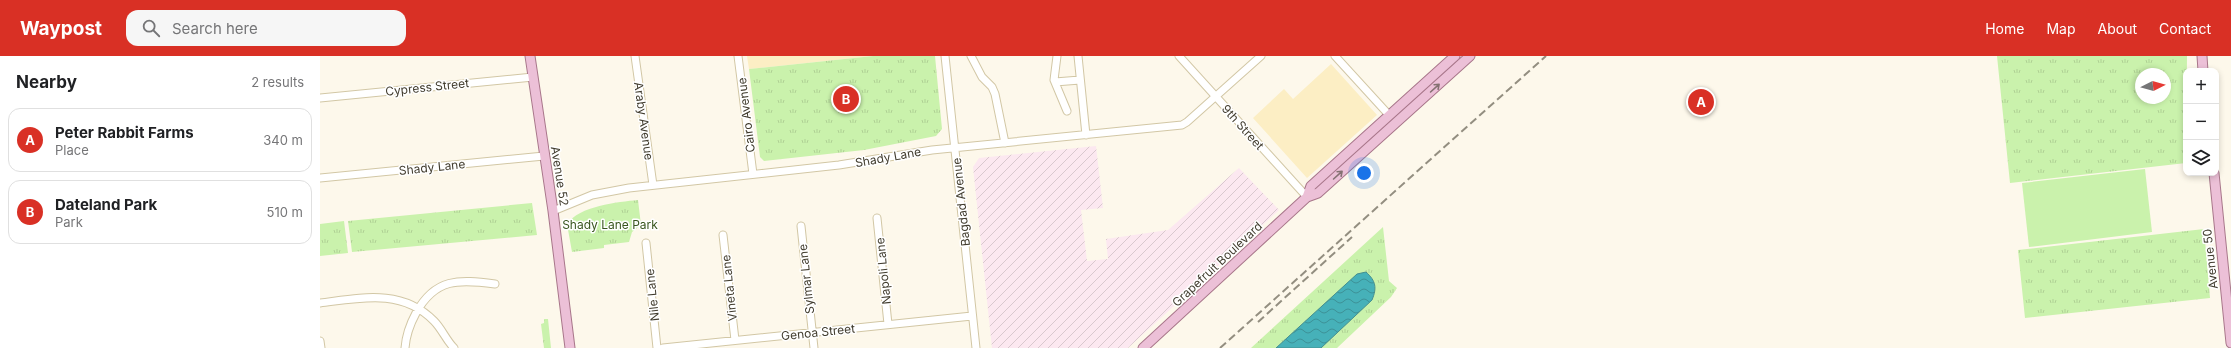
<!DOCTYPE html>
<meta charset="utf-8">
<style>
:root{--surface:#fff;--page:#f6f6f6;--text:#202124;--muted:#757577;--line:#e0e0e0;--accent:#d93025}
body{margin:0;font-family:Inter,sans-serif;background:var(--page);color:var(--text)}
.controls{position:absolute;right:12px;top:12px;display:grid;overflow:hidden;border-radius:8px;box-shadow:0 2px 6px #0003}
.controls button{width:36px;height:36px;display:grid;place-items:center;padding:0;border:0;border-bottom:1px solid var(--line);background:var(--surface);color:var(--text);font:20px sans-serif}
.compass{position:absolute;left:1815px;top:12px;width:36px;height:36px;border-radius:50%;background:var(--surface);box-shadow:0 2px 6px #0003;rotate:84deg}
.you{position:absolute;left:1044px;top:117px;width:14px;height:14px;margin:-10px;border:3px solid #fff;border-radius:50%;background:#1a73e8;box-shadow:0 0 0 6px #1a73e833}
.badge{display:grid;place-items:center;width:26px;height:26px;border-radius:50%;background:var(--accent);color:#fff;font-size:13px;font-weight:700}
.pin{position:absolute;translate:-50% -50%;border:2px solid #fff;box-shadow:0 1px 4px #0006}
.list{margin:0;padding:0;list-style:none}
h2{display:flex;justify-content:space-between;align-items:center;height:52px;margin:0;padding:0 16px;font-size:17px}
h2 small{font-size:13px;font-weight:400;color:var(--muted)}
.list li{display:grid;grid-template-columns:26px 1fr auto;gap:12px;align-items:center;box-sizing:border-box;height:64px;margin:0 8px 8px;padding:0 8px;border:1px solid var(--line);border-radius:12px}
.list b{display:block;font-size:15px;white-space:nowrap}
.list p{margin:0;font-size:13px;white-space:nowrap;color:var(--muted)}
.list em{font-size:13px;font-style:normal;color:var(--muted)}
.icon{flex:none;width:22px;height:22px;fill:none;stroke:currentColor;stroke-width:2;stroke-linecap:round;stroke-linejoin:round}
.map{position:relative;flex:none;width:1911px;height:292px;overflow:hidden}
header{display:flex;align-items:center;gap:24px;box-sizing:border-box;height:56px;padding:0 20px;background:var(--accent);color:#fff}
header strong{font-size:19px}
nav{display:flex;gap:22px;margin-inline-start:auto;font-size:14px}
.search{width:280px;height:36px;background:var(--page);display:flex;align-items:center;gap:10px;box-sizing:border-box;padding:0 14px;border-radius:12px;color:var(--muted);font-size:15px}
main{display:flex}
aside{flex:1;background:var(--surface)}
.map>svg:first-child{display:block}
</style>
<header>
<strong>Waypost</strong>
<div class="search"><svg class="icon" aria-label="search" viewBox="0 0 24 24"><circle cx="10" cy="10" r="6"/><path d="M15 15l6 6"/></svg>Search here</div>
<nav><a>Home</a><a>Map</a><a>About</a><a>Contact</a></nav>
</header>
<main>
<aside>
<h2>Nearby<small>2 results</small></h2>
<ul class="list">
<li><span class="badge">A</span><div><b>Peter Rabbit Farms</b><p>Place</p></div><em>340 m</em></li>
<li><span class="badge">B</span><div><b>Dateland Park</b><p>Park</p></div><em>510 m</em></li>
</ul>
</aside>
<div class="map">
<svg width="1911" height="292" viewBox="0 0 1911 292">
<defs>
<pattern id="industrial-furrows" width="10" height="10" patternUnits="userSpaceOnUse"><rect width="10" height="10" fill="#fce8f0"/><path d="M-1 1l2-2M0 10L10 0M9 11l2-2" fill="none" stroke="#d9c8ce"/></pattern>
<pattern id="grass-tufts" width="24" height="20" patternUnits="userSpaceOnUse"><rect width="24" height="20" fill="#caf2ac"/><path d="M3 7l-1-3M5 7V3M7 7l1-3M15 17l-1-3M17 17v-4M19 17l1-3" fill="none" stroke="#afd094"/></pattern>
<pattern id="water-waves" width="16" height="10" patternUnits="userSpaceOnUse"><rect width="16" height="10" fill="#46b1b9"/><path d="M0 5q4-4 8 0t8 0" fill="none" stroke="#3c9197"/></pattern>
</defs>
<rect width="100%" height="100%" fill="#fdf8eb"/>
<path fill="#fceec4" d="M427 0H553L429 13Z
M1011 8 1057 59 987 122 933 62 964 33 973 43Z"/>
<path fill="url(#industrial-furrows)" d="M776 90 783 152 761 154 767 205 788 203 786 183 848 174 919 112 959 154 808 292H672L653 111 659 102Z"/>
<path fill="url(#grass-tufts)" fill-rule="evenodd" d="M553 0H615L622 73 616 80 544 94 444 105 440 101 429 13Z
M1677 0H1867L1866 107 1690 127ZM1821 18H1845V42H1821Z
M318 144 321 169 312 176 309 186 284 189V192L252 196 247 168C259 150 298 146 318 144Z
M212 147 217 179 32 196 28 165Z
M24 165 28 197 0 200V168Z
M1063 171 1069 225 1077 232 1071 241 1017 292H931Z
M1884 173 1890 242 1705 262 1698 194Z
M224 263H228L231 292H224L221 268 224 267Z"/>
<path fill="#caf2ac" d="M1825 113 1832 176 1709 191 1702 127Z"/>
<path fill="url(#water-waves)" stroke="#448e8f" d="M1046 216C1056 225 1057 232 1052 244L1001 292H956L1037 218Z"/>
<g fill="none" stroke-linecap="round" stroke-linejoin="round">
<g stroke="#d2c7a5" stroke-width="9">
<path id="minor" d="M315 0 333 129
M418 0 433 118
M625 0 656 292
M651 0 662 21 672 31 675 38 685 87
M737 0 734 24 747 55
M758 0 766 79
M859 0 987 141
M1015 0 1069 59
M735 26 760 24
M0 42 213 21
M0 122 224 100
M233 155 272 139 309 132 519 109 612 94 862 69 867 66 941 0
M557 162 568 268
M481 170 494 292
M403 179 415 284
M326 187 337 292
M0 247C40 242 82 232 114 265 122 273 126 284 134 292
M0 285 1 292
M85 292C86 279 90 268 96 257 115 222 139 223 175 228
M343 292 652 260"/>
</g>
<g stroke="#a8768a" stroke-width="11">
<path id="major" d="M210 0 233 155 250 292
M1882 0 1883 15
M1894 117 1911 287
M987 141 991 130 1135 0
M823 292 987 141 998 137 1150 0"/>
</g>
<use href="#minor" stroke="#fff" stroke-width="7"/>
<use href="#major" stroke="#ecc0d7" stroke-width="9"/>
<path stroke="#938e80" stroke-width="2" stroke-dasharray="8 4" stroke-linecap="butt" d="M938 266 1032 181
M900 292 1226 0"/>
</g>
<defs><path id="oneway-shaft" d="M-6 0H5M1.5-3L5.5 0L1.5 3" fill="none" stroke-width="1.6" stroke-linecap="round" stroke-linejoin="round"/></defs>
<g stroke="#857172">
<use href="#oneway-shaft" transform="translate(1115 32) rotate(-42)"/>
<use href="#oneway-shaft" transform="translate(1018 119) rotate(-42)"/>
</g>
<g text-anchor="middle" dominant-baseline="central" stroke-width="3" stroke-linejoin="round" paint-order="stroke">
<g font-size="12" fill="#413c2e" stroke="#fff">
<text transform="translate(107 31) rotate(-6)">Cypress Street</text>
<text transform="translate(426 59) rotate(-97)">Cairo Avenue</text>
<text transform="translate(324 65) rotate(82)">Araby Avenue</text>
<text transform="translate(923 71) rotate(48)">9th Street</text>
<text transform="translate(568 101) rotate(-10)">Shady Lane</text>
<text transform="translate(112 111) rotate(-6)">Shady Lane</text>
<text transform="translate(240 120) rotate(81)">Avenue 52</text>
<text transform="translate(641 146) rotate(-96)">Bagdad Avenue</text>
<text transform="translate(1890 203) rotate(-96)">Avenue 50</text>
<text transform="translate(897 208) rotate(-43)">Grapefruit Boulevard</text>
<text transform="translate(563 215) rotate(-96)">Napoli Lane</text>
<text transform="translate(486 223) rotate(-96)">Sylmar Lane</text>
<text transform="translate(409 232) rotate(-96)">Vineta Lane</text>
<text transform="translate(332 239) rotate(-96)">Nile Lane</text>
<text transform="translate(498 276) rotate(-6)">Genoa Street</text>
</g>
<g font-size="12" fill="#39561e" stroke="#fff">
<text x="290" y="168">Shady Lane Park</text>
</g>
</g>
</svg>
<div class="controls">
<button>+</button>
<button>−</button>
<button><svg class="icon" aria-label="layers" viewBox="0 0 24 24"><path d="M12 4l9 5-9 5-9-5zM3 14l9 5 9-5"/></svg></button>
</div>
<svg class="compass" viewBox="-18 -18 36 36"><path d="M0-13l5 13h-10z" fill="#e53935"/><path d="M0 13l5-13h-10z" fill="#757577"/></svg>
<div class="you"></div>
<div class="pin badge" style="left:1381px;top:46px">A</div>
<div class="pin badge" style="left:526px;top:43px">B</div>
</div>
</main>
